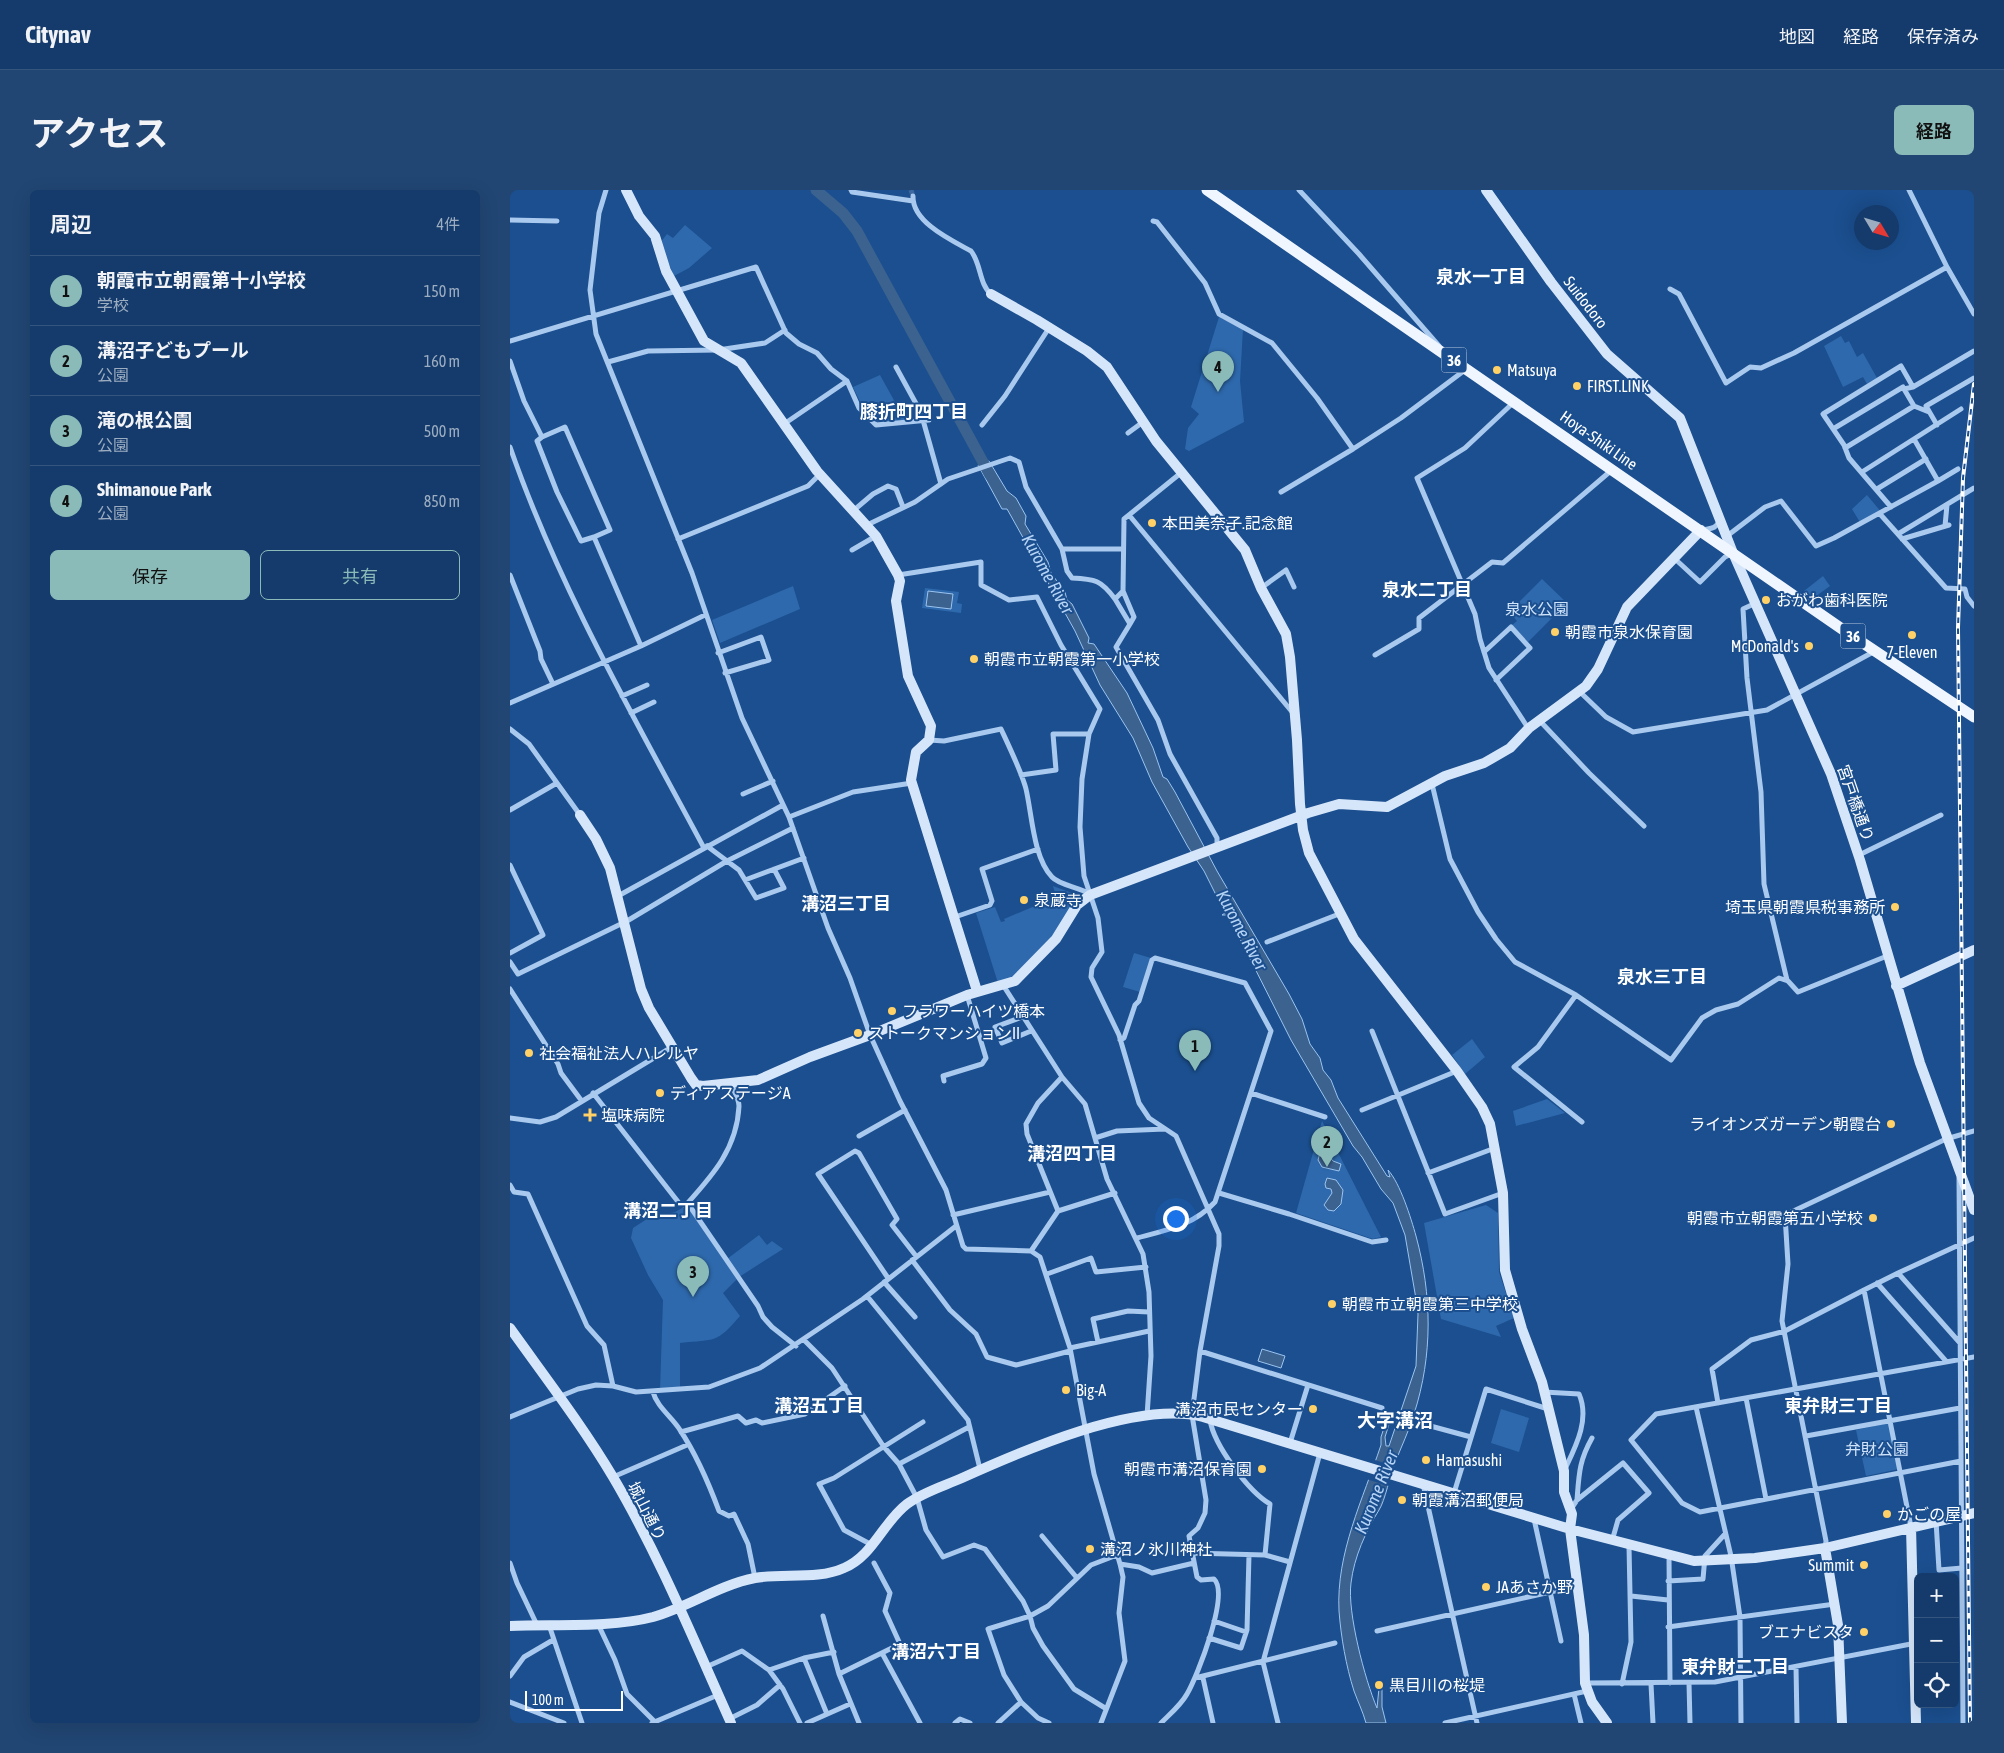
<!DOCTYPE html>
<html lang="ja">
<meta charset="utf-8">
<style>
:root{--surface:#143b6b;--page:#214673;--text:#f1f3f6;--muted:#9dadc1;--line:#33557e;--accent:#8bbbb9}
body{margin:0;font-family:"Asap Condensed","Noto Sans JP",sans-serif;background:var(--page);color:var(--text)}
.controls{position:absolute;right:15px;bottom:15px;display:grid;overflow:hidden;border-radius:8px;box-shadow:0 5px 20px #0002}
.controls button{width:45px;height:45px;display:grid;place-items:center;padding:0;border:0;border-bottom:1px solid var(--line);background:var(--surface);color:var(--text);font:25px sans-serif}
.compass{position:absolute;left:1344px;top:15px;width:45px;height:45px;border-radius:50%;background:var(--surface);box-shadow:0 5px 20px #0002;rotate:128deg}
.scale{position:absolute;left:15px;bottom:12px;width:98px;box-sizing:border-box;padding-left:5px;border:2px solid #fff;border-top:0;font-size:14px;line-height:18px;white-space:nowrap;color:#fff;-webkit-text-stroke:4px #1b4f8f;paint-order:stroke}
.you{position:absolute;left:665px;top:1028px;width:18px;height:18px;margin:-12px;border:4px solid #fff;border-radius:50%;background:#1a73e8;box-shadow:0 0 0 8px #1a73e833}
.badge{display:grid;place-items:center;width:32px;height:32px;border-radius:50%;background:var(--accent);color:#111;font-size:16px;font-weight:700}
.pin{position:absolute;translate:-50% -41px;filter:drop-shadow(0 1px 2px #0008)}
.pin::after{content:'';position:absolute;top:26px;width:18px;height:15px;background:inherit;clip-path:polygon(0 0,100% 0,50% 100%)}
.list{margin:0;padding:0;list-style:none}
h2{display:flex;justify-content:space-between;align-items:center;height:65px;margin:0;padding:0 20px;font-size:21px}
h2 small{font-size:16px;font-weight:400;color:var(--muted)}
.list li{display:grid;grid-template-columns:32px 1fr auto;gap:15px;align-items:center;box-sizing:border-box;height:70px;padding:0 20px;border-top:1px solid var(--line)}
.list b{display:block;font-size:19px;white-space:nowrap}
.list p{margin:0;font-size:16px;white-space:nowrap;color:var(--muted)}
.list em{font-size:16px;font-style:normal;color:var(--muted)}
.actions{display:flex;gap:10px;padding:15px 20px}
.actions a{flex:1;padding:11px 0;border:1px solid var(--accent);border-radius:8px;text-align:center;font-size:18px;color:var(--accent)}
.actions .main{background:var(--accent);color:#111}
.icon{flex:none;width:28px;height:28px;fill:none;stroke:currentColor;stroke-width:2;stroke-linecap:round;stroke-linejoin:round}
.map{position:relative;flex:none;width:1464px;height:1533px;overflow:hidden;border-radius:8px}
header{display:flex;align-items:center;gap:30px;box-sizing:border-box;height:70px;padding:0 25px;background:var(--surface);border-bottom:1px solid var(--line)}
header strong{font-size:24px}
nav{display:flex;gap:28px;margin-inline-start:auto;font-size:18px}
.intro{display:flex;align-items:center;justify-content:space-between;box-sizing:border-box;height:120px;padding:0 30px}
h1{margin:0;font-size:35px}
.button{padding:12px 22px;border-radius:8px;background:var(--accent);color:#111;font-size:18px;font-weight:700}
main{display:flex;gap:30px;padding:0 30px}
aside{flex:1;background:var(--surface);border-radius:8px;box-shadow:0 5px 20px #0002}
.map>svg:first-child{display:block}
</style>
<header>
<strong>Citynav</strong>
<nav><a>地図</a><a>経路</a><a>保存済み</a></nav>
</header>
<div class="intro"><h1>アクセス</h1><a class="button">経路</a></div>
<main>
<aside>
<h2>周辺<small>4件</small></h2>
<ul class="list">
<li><span class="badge">1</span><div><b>朝霞市立朝霞第十小学校</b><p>学校</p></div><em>150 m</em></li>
<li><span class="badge">2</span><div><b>溝沼子どもプール</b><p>公園</p></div><em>160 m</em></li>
<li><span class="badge">3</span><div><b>滝の根公園</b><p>公園</p></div><em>500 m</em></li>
<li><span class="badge">4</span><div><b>Shimanoue Park</b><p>公園</p></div><em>850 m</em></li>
</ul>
<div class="actions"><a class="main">保存</a><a>共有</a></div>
</aside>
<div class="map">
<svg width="1464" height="1533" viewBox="0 0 1464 1533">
<rect width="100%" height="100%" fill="#1b4f8f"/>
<path fill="#2e69ad" d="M175 35 202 58 179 78 164 86 150 53 157 44 163 48Z
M709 127 733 139 730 191 734 232 679 261 675 259 678 238 689 224 681 217Z
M1331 146 1335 153 1339 151 1347 167 1353 163 1367 188 1357 194 1353 187 1333 197 1314 156Z
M370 185 395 230 368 232 352 216 343 197Z
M1357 305 1372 323 1351 334 1342 319Z
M1313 386 1320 396 1309 404 1305 410 1294 401Z
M1032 389 1057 413 1018 452 1002 435 1007 431 999 422Z
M283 396 290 419 210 453 202 430Z
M415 398 449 402 447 413 452 414 451 423 412 418Z
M543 696 562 703 565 712 552 736 508 785 488 793 466 723 485 717 491 732 495 731 494 729 546 707Z
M624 763 641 768 630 802 613 797Z
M962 849 975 867 955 884 942 865Z
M1037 909 1055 923 1006 936 1003 921Z
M812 931 871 1047 863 1049 786 1023Z
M976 1015 988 1023 989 1082 1004 1128 986 1136 991 1147 931 1129 914 1033Z
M174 1017 180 1019 227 1089 213 1103 230 1126C206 1154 206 1149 170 1153V1197L150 1200 153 1110 138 1085 121 1048 123 1038 140 1027 165 1022Z
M249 1045 257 1055 262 1051 273 1059 229 1087 217 1069Z
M991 1219 1019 1228 1009 1262 981 1253Z
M1379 1233 1389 1279 1356 1286 1346 1240Z"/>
<path fill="#3c6290" stroke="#9cc4f0" d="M479 271 497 301 506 308 516 326 515 334 538 372 541 383 555 402 557 410 562 414 579 448 578 453 584 454 617 503 643 558 653 587 657 589 665 602 707 681 779 804 792 829 800 854 810 868 813 880 821 890 828 908 877 986 880 987 878 980C890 993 901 1028 906 1046 922 1105 923 1165 904 1224 899 1241 891 1257 885 1273 880 1285 875 1311 869 1320 856 1341 844 1367 841 1393 837 1422 855 1490 867 1518L869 1498 871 1496 872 1498V1517L876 1533H856C853 1522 848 1512 844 1501 836 1476 831 1447 829 1421 826 1363 853 1309 871 1255V1247L877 1229 881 1228 875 1247 876 1256H879L906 1176 908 1124 906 1109 895 1045 883 1013 871 999 852 967 843 956 781 850 726 741 716 725H712L715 723 694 681 678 657 642 592 623 548 590 495 565 441 501 326 497 319H492L468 275Z
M418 401 443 404 441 419 416 416Z
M813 952 819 954 817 964 823 971 831 974 829 981 812 977 808 970Z
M817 988 826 990 833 1000 831 1014 824 1021 818 1020 814 1015 822 1003 821 999 816 998 815 994Z
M752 1159 775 1166 771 1178 748 1171Z"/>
<path fill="#1b4f8f" d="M862 1269 886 1277 879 1296 856 1289Z"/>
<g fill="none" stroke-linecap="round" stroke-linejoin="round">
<path stroke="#3c6290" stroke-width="11" d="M306 0 333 23 347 41 480 285"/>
<path stroke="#3d69a0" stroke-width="5" stroke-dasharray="5 2.5" stroke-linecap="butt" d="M401 0 403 6"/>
<path stroke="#a9c9ee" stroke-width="5" d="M96 0 89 23 80 100 86 144 182 383 232 528 279 627 318 738 340 788 360 845 390 911 436 1000 453 1056 456 1059 521 1061 530 1067 560 1158 584 1284 610 1374 629 1377 642 1383 684 1373
M341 0 342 2 403 11
M789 0 849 64 929 156
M1399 0 1437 77 1464 124
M403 6C402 32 441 50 461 61 471 73 469 94 481 104
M0 30 47 31
M643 31 647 32 695 93 709 124 762 153 807 208 843 259 891 228 955 180
M1160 99 1169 104 1216 193 1240 177 1251 178 1284 163 1437 77
M0 151 246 77 276 143 289 154 307 163 321 179 337 191 349 218 366 235 419 230
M0 171 14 211 32 247 27 251 47 302 71 351 84 347 131 456
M98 172 138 161 208 160 255 153 275 140
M386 177 415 230
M1004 212 955 258 907 288 965 424 970 449 979 478 1018 538
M1404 216 1419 222
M413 230 431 294
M274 234 337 191
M472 235 495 206 539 138
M1427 235 1416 216 1464 188
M1323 239 1393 197 1394 199 1403 197 1464 161
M618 243 633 232
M32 247 55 237 100 340 84 347
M0 257C49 398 124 527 194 658
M1335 258 1404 216 1394 199
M672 282 614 329 613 401 605 409 620 434 606 457 648 530 660 564 707 648V656
M1352 282 1451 219
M1428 291 1448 279
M1367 299 1416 269
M771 302 843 259
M1381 317 1339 268 1334 255 1313 224 1391 176 1403 197
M343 321 363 304 378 296 386 299 393 317
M1370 324 1436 398 1455 399 1457 407 1464 416
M619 325 783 523
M357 335 405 312 438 289 500 268 509 272 516 297 552 359H612
M1435 336 1437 315
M1191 340C1201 338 1205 340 1210 330
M1388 344 1464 298
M1217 346 1255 317 1271 311 1306 356 1324 348 1428 291 1404 249
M168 349 298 296 310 284
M1392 349 1439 335
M552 359 557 381 562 388C585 389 591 390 605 409
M342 360 366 346
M1164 368 1190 392 1215 367 1223 363
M0 385 30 461 31 469 43 494
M388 385 471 372V395L499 410 527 407 551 455 590 519 579 544 572 589 570 637 574 686 588 728 592 762 582 778 581 787 609 845 629 913 639 928 666 946 709 1044V1056L690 1161 682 1225 696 1310 695 1323 688 1338 679 1346 687 1387 691 1390 704 1389C720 1404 687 1487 677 1504 671 1515 660 1524 651 1533
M751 398 776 380 784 397
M613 401 624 427 620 434
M1246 413 1233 419 1237 488 1251 602 1254 694 1277 790
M974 462 1001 437 1020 458 986 490
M208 463 251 447 259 470 215 483
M865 465 909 439V428L982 372 993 373 1103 279
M1070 502 1096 527 1123 542 1257 520 1365 461
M112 506 137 495
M0 513 131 456 195 425
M121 523 144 512
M1029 530 1079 583 1134 636
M0 539 19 554 70 625
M419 550 434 551 491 539C498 554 512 583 516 599 522 624 523 667 542 687 549 695 569 697 580 704
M511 585 546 580 543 544H579
M922 594 940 669 968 722 986 749 1005 772 1066 805 1161 870 1192 828 1206 820 1228 814 1269 788 1278 791 1288 802 1377 766
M233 604 263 591
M0 620 47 593
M279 627 343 602 402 593
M197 656 229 680 246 708 274 698 264 679
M1349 665 1431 625
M0 675 33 745 0 763
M235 690 294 668
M108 706 273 615
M445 727 480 715 482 711 472 679 528 659
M757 752 829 724
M0 772 8 784 117 731 217 671 283 638
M493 795 552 887 575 914 597 989 633 1064 639 1102 641 1166 637 1226
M0 799 48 874 51 883 71 910
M1066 805 1028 857 1004 877 1072 932
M512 827 485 837 492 853 521 841
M862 841 935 1024 993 1003
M610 850 614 848 625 815 629 811 642 770 645 768 735 793 761 841 705 1012C684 1035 657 1040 627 1048
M434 891 433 886 472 874 476 868 457 805
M83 903 169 1013 181 1018 248 1116 253 1127 262 1137 286 1156
M741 903 815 927
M852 920 947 881
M0 928 30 932 46 927 162 857
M349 946 395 920
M585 948 607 941 655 939
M918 983 985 958
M1449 988 1453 1533
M0 995 4 1002 18 1004 77 1136 94 1155 103 1196
M709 1003 779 1024 862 1052 876 1050
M175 1016C202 986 227 959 229 916 229 909 224 901 221 894
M548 1021 517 944 516 934 528 913 552 887
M443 1025 540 1002
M521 1061 548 1021 605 1003
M402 1070 440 1120 466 1144 477 1167 506 1175 560 1161
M1388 1083 1464 1048
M537 1084 581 1068 586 1082 636 1077
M378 1088 308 984 345 961 349 963 387 1029 382 1035 406 1066
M374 1092 405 1127
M1367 1093 1435 1170
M1354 1100 1388 1083 1450 1153
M357 1106 458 1230 470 1279
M294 1150 322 1178 374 1257 389 1274 407 1308 416 1340 433 1367 464 1355 475 1359 513 1411 520 1426 523 1438 533 1456 564 1499 595 1518
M588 1152 583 1129 618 1121 639 1122
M560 1158 639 1141
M690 1161 872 1218
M143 1202C147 1217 162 1227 170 1240 186 1264 199 1294 209 1321L219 1326 224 1324 238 1354 245 1388
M1034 1202 1069 1204C1080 1229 1066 1256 1055 1279
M1236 1208 1256 1309
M1208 1213 1202 1179 1241 1150 1275 1141 1354 1100 1401 1337
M1186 1217 1221 1366 1230 1427 1231 1533
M0 1227 68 1199 86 1195 103 1196 126 1202 199 1197 250 1178 353 1109 446 1036
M700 1230C704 1255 738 1301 760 1314L755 1365
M913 1234 961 1247
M171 1242 228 1226 236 1233 246 1230 252 1233 295 1224 335 1196
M1296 1246 1450 1218
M780 1253 798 1195
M1451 1271 1190 1322 1172 1313 1121 1250 1146 1224 1464 1167
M389 1274 459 1237
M103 1287 177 1255
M913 1294 967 1533
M944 1303 976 1199 1038 1219
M1067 1310C1069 1284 1069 1271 1082 1248
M1061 1319 1067 1310 1113 1273 1139 1303 1108 1330 1102 1351
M1024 1329 1051 1451
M1426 1331 1429 1380 1452 1378
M532 1346 567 1388
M362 1355 334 1340 309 1294 324 1288 413 1232
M1315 1358 1316 1351 1272 1131 1278 1074 1275 1025 1436 949 1464 941
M681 1363 755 1365 780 1372
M1159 1366 1160 1493
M0 1373 7 1393 27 1435
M1158 1391 1193 1389 1195 1366 1215 1344
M1121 1406 1158 1410
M313 1426 329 1484 349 1533
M704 1431 736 1442
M88 1434 105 1470 117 1504 144 1531
M39 1435 72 1533
M1158 1437 1325 1414
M867 1441 1067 1396
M699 1448 731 1458 737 1440 739 1365
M372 1463 410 1533
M294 1468 317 1524
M196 1477 232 1461 259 1480 273 1499 290 1533
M1286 1477 1287 1533
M259 1480 294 1468 324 1462
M329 1484 390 1454 375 1421 380 1403 364 1373
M0 1486 14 1467 43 1450
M685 1488 825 1453
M693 1488 703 1533
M1075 1493 1205 1492 1406 1453
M1179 1493 1180 1533
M1112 1494 1121 1452 1119 1356
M1141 1494 1143 1533
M1064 1504 1071 1533
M0 1512 54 1533
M219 1529 247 1515 270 1495
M142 1533 208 1505
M297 1533 340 1514
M445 1533 450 1529 460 1533
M488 1533 511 1512
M539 1533 528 1528 511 1512 494 1485 478 1439 520 1426 538 1416 581 1375 607 1365
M591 1533 615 1471 609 1423 613 1387 610 1374
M768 1533 753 1472 810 1263
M935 1533 1077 1501"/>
<path stroke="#d6e6fa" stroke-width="10" d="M116 0 129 26 145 46 156 81 194 151 231 173 307 281 366 346 388 385 390 391 386 411 398 486 421 536 419 550 406 562 401 590 467 801
M976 0 1041 92 1097 164 1170 228 1223 363 1321 584 1350 670 1410 873 1464 1020
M481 104 527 130 577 161 597 177 646 251 735 360 751 398 776 444 780 467 787 550 790 614 793 640 799 663 844 749 947 881 972 917 980 934 993 1003 995 1080 1012 1139 1032 1192 1054 1281V1302L1062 1324 1060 1339 1074 1445 1075 1493 1082 1512 1097 1533
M70 625 86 649 100 678 131 799 139 818 181 888 186 895 193 896 248 890 300 867 360 845 457 805 505 791 546 749 567 715 580 705 798 623 829 614 877 617 935 586 974 573 1000 558 1019 538 1076 496 1088 479 1117 417 1191 340
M1386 796 1464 760
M0 1138C35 1187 72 1235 103 1287 149 1365 184 1451 221 1533
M1401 1337 1406 1533
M1315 1358 1328 1435 1332 1533
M0 1436C44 1434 101 1438 143 1427 178 1417 209 1395 245 1388 273 1383 308 1390 334 1378 363 1366 373 1332 397 1314 413 1302 434 1296 452 1288 512 1261 627 1210 693 1227L1060 1339 1184 1371 1245 1368 1315 1358 1464 1323"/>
<path stroke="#f0f6ff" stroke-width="11" d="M697 0 1332 439 1464 527"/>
<g stroke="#fff" stroke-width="4">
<path id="rail" d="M1460 1533 1448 438 1453 288 1464 194"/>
</g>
<use href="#rail" stroke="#1b4f8f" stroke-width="2" stroke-dasharray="5.5" stroke-linecap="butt"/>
</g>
<g fill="#ffd166" stroke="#1b4f8f" stroke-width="2">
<circle cx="987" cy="180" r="5"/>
<circle cx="1067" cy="196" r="5"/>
<circle cx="642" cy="333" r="5"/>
<circle cx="1256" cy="410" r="5"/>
<circle cx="1045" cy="442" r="5"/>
<circle cx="1402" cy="445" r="5"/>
<circle cx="1299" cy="456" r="5"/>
<circle cx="464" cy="469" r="5"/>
<circle cx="514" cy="710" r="5"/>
<circle cx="1385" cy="717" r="5"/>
<circle cx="382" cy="821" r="5"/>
<circle cx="348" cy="843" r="5"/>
<circle cx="19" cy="863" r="5"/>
<circle cx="150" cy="903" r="5"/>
<path d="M77.5 917.5h5v5h5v5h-5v5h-5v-5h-5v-5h5z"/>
<circle cx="1381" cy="934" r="5"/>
<circle cx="1363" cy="1028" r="5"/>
<circle cx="822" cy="1114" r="5"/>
<circle cx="556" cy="1200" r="5"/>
<circle cx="803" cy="1219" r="5"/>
<circle cx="916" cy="1270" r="5"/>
<circle cx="752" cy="1279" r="5"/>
<circle cx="892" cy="1310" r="5"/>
<circle cx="1377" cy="1324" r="5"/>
<circle cx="580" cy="1359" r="5"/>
<circle cx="1354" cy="1375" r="5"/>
<circle cx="976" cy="1397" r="5"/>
<circle cx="1354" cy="1442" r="5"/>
<circle cx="869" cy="1495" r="5"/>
</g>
<g text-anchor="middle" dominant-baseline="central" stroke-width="4" stroke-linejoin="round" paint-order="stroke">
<g fill="#1b4f8f" stroke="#bbcadd" stroke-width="1">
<rect x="931.5" y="157.5" width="25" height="25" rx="4"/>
<rect x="1330.5" y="433.5" width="25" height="25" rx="4"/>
</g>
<g font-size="15" font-weight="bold" fill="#fff">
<text x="944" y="170">36</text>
<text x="1343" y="446">36</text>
</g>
<g font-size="16" fill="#fff" stroke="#1b4f8f">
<text transform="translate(1076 112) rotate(52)">Suidodoro</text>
<text transform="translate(1089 250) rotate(35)">Hoya-Shiki Line</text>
<text transform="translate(1346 613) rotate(71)">宮戸橋通り</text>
<text transform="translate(137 1321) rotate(63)">城山通り</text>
</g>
<g font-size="16" fill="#fff" stroke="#1b4f8f" text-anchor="start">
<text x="997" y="180">Matsuya</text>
<text x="1077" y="196">FIRST.LINK</text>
<text x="652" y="333">本田美奈子.記念館</text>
<text x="1266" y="410">おがわ歯科医院</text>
<text x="1055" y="442">朝霞市泉水保育園</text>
<text x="1289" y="456" text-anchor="end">McDonald's</text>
<text x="1402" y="462" text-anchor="middle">7-Eleven</text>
<text x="474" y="469">朝霞市立朝霞第一小学校</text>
<text x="524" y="710">泉蔵寺</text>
<text x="1375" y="717" text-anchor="end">埼玉県朝霞県税事務所</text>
<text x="392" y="821">フラワーハイツ橋本</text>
<text x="358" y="843">ストークマンションII</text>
<text x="29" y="863">社会福祉法人ハレルヤ</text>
<text x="160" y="903">ディア ステージA</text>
<text x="91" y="925">塩味病院</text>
<text x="1371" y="934" text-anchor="end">ライオンズガーデン朝霞台</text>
<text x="1353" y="1028" text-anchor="end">朝霞市立朝霞第五小学校</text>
<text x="832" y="1114">朝霞市立朝霞第三中学校</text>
<text x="566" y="1200">Big-A</text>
<text x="793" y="1219" text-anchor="end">溝沼市民センター</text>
<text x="926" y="1270">Hamasushi</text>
<text x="742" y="1279" text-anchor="end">朝霞市溝沼保育園</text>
<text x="902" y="1310">朝霞溝沼郵便局</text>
<text x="1387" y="1324">かごの屋</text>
<text x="590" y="1359">溝沼ノ氷川神社</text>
<text x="1344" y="1375" text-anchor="end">Summit</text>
<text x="986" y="1397">JAあさか野</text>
<text x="1344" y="1442" text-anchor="end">ブエナビスタ</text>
<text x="879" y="1495">黒目川の桜堤</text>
</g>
<g font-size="16" fill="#cfe3fa" stroke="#1b4f8f">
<text x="1027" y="419">泉水公園</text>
<text x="1367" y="1259">弁財公園</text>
</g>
<g font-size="18" font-weight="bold" fill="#fff" stroke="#1b4f8f">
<text x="971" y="86">泉水一丁目</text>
<text x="404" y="221">膝折町四丁目</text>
<text x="917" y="399">泉水二丁目</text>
<text x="336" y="713">溝沼三丁目</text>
<text x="1152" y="786">泉水三丁目</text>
<text x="562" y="963">溝沼四丁目</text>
<text x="158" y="1020">溝沼二丁目</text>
<text x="309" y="1215">溝沼五丁目</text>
<text x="1328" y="1215">東弁財三丁目</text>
<text x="426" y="1461">溝沼六丁目</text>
<text x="1225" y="1476">東弁財二丁目</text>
</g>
<g font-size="18" font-style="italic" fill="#b5d3f5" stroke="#1b4f8f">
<text transform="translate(538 384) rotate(61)">Kurome River</text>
<text transform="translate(732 740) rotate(62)">Kurome River</text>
<text transform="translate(866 1302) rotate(-68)">Kurome River</text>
</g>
<g font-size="19" font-weight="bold" fill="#fff" stroke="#1b4f8f">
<text x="885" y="1230">大字溝沼</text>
</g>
</g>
</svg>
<div class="controls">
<button>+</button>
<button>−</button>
<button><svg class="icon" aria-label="locate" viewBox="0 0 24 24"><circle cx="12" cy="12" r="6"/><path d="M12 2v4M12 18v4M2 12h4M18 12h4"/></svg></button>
</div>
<svg class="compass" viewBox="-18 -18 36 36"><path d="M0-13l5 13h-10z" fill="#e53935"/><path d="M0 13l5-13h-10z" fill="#9dadc1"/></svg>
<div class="scale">100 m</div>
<div class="you"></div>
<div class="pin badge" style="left:685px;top:881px">1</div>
<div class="pin badge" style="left:817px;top:977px">2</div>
<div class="pin badge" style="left:183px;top:1107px">3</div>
<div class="pin badge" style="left:708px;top:202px">4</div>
</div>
</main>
